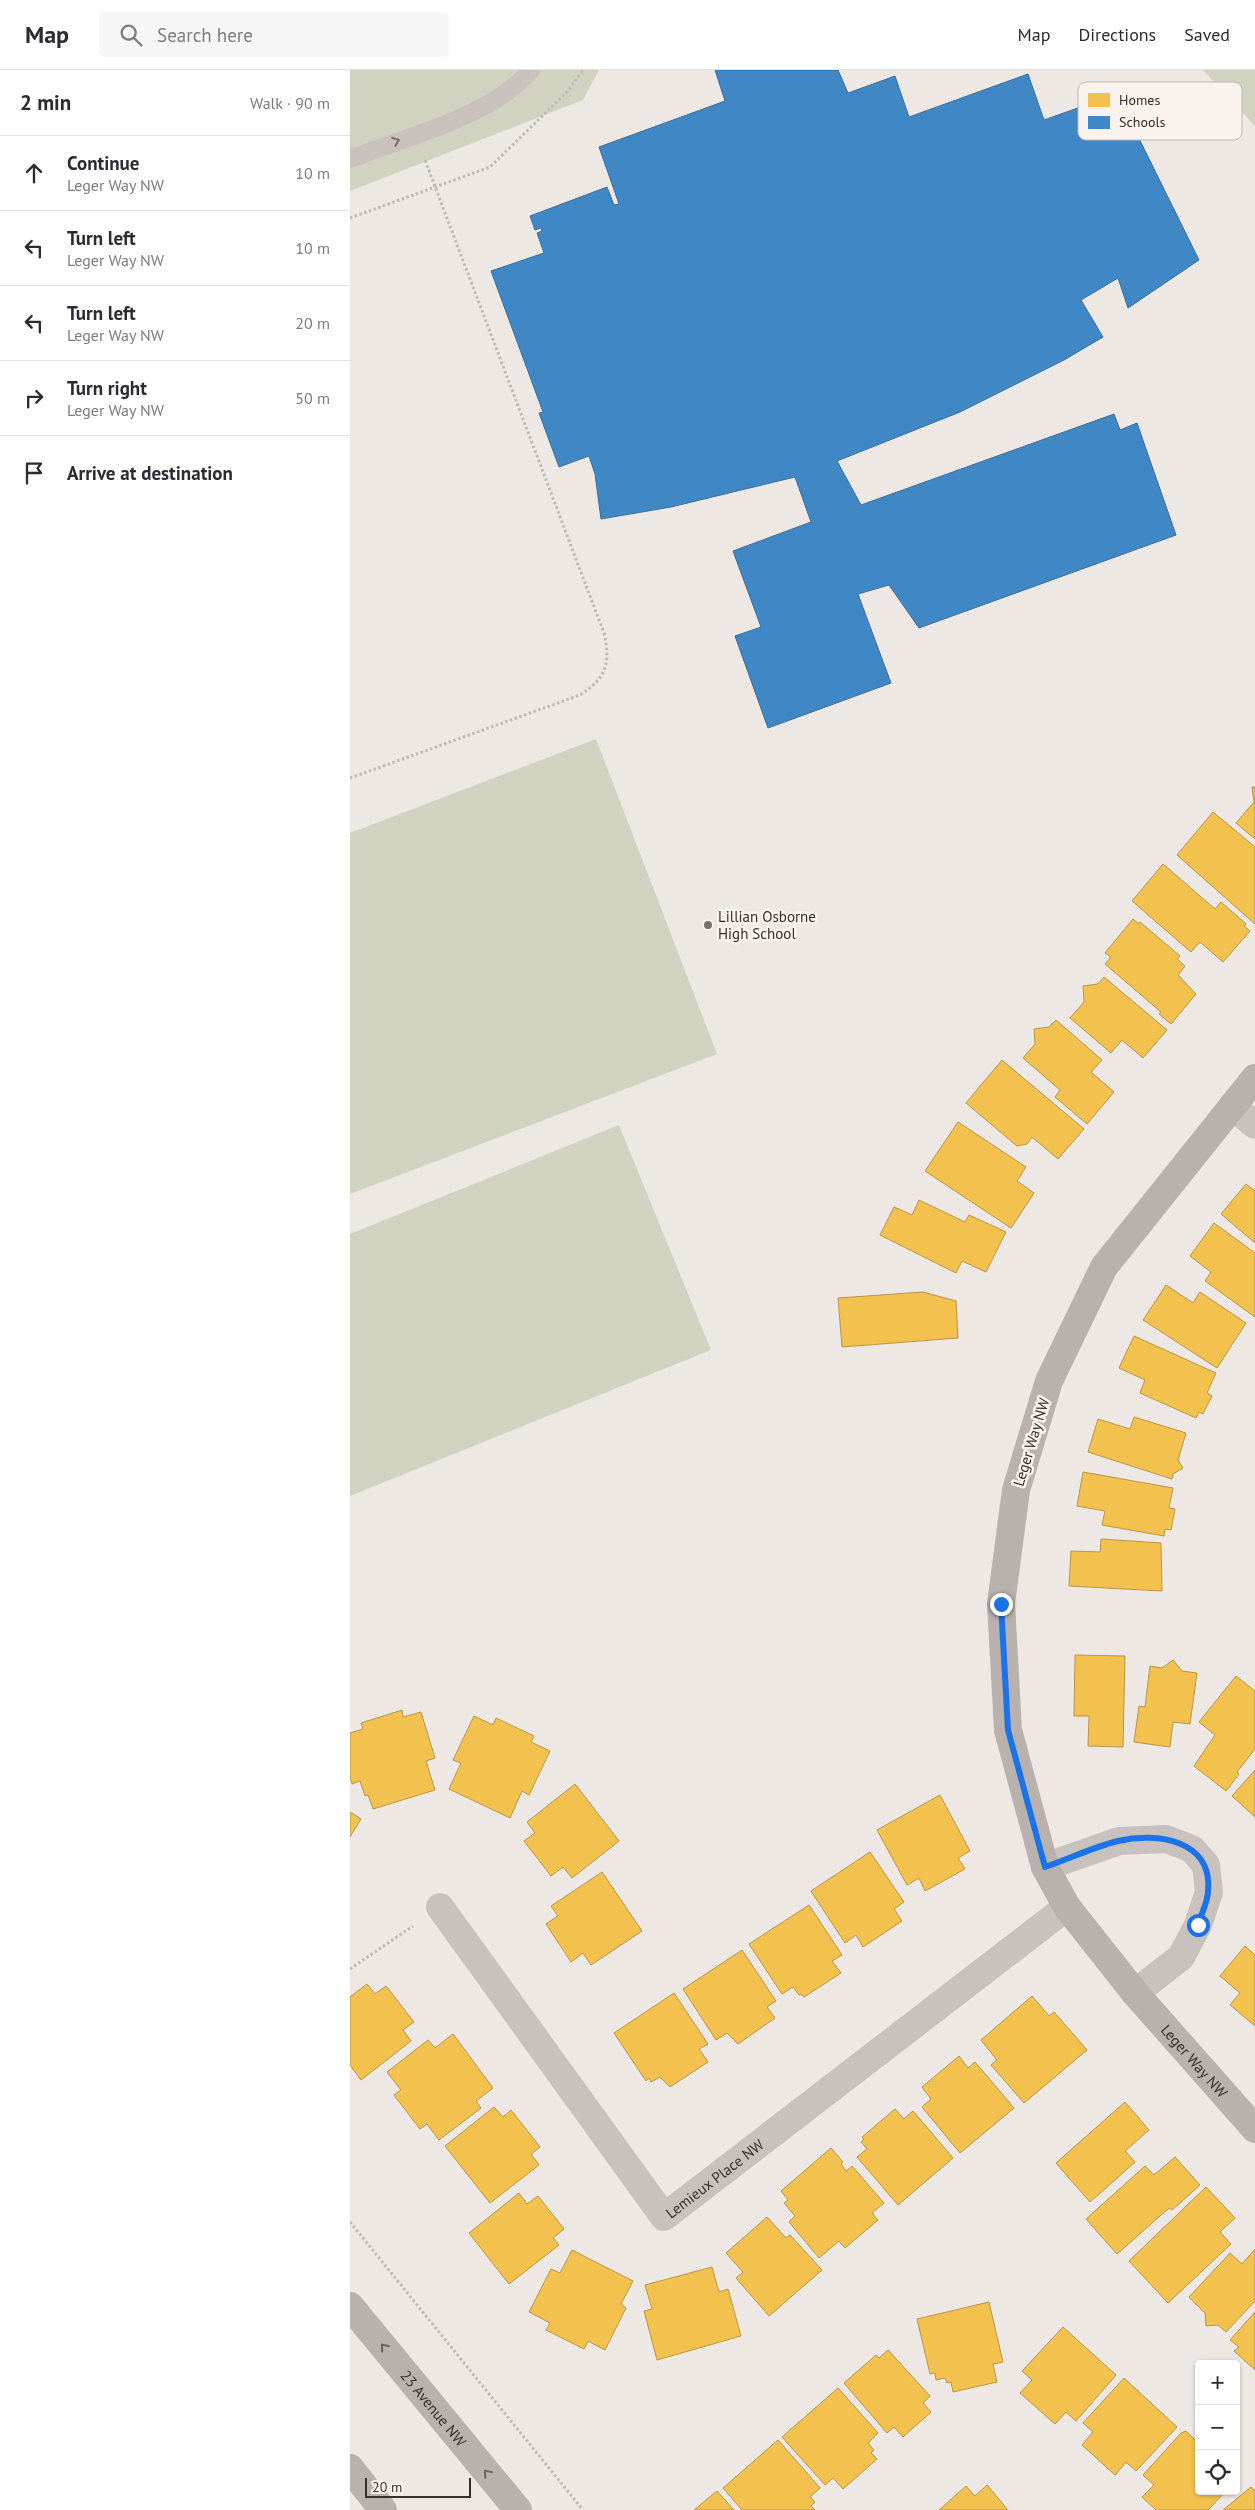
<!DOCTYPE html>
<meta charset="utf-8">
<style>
:root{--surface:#fff;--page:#f7f7f7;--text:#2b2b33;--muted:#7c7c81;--line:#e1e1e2}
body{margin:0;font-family:"PT Sans",sans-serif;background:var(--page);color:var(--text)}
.controls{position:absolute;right:15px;bottom:15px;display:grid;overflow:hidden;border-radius:5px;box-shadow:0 1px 4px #0004}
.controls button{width:45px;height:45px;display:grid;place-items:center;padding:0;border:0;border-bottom:1px solid var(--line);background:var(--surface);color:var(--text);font:25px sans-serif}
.scale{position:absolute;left:15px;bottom:12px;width:106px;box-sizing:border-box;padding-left:5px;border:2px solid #392d2b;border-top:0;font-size:14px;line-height:18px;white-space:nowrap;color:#392d2b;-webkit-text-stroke:4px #f9f2ee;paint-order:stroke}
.stop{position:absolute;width:15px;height:15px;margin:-11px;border:4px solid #1a73e8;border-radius:50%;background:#fff}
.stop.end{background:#1a73e8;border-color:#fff;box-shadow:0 1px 5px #0008}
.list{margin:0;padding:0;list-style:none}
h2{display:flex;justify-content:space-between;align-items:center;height:65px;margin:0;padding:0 20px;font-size:21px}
h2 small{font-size:16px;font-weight:400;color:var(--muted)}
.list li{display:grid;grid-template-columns:32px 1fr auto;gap:15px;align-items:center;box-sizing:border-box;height:75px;padding:0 20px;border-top:1px solid var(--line)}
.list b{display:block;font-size:19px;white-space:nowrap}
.list p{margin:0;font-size:16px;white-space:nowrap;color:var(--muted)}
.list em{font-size:16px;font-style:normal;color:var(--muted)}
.icon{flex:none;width:28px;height:28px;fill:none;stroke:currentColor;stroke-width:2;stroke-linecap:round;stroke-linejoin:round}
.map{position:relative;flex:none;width:905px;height:2440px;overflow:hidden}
header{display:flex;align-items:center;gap:30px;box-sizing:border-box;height:70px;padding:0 25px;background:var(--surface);border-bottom:1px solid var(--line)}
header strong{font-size:24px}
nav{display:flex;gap:28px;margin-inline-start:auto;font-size:18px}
.search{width:350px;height:45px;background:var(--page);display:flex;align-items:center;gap:12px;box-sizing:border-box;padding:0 18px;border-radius:5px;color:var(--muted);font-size:19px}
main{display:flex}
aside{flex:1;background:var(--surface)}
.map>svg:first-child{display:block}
</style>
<header>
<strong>Map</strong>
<div class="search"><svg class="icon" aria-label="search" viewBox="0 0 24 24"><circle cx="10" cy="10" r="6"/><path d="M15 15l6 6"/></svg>Search here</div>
<nav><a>Map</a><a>Directions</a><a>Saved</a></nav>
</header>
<main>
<aside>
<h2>2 min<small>Walk · 90 m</small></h2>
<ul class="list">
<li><svg class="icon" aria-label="ahead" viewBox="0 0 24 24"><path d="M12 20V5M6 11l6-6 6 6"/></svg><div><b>Continue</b><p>Leger Way NW</p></div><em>10 m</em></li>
<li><svg class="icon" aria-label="left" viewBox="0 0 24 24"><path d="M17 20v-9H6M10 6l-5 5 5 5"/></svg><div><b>Turn left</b><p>Leger Way NW</p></div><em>10 m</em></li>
<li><svg class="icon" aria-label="left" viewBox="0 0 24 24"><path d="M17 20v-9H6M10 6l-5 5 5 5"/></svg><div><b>Turn left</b><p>Leger Way NW</p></div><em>20 m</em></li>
<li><svg class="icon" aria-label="right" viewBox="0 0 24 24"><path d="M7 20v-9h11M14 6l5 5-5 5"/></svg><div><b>Turn right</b><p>Leger Way NW</p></div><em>50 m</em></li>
<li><svg class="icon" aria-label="arrive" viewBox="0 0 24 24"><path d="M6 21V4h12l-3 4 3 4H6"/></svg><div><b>Arrive at destination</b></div></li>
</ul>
</aside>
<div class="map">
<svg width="905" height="2440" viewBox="0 0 905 2440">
<rect width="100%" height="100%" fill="#eee8e5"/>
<path fill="#d2d2c0" d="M0 0H249L233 30 0 121Z
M853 0H905V56Z
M246 669 367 984 0 1124V763Z
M269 1055 361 1280 0 1426V1164Z"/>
<path fill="#f2c14e" stroke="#ba9544" d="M902 717H905V769L886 753 904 732Z
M863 742 905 777V854L827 785Z
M813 794 865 839 871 832 896 854 894 856 900 861 873 892 850 872 841 882 782 831Z
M783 849 789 854 790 852 830 886 827 889 835 896 828 905 846 924 821 954 809 944 811 942 755 894 761 887 755 883Z
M754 907 817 960 793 988 772 970 761 983 720 948 734 932 733 916 748 914Z
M706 950 752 990 741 1002 764 1022 737 1054 705 1027 710 1020 673 988 685 974 684 959 699 957Z
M652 990 734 1059 708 1089 682 1067 677 1074 667 1076 616 1033Z
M608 1052 676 1097 667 1111 684 1123 661 1158 575 1101Z
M896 1114 905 1121V1173L871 1144Z
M569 1130 615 1152 619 1145 656 1162 636 1202 612 1191 606 1203 530 1165 544 1137 562 1145Z
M864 1153 905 1183V1247L855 1211 861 1202 840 1186Z
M816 1215 843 1233 850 1222 896 1253 867 1298 793 1250Z
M573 1222 606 1231 608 1268 492 1277 488 1228Z
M784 1266 866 1303 857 1323 862 1326 853 1344 849 1342 846 1348 790 1323 795 1310 769 1298Z
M784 1347 836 1363 828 1390 833 1398 823 1404 822 1409 738 1382 748 1349 780 1359Z
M733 1402 823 1418 819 1438 825 1439 821 1460 815 1459 814 1466 752 1455 755 1441 727 1436Z
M751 1469 811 1473 812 1521 719 1516 721 1481 750 1482Z
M725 1585 775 1586 773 1677 738 1676 739 1646H724Z
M823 1590 832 1601 847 1603 840 1654 823 1652 820 1677 784 1672 789 1636 795 1637 800 1596 812 1598Z
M886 1606 905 1621V1679L887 1702 889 1704 876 1721 844 1696 865 1665 849 1652Z
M52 1640 53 1647 71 1642 85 1688 76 1691 85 1720 23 1739 18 1725 15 1726 10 1711 2 1714 0 1706V1663L13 1659 11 1653Z
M124 1646 143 1655 146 1648 184 1666 181 1672 200 1681 179 1725 172 1721 160 1748 99 1719 111 1693 103 1690Z
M905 1700V1747L882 1726Z
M225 1714 269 1771 222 1808 213 1797 201 1806 174 1771 185 1763 177 1752Z
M590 1725 620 1781 608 1788 615 1799 575 1821 569 1808 557 1815 527 1760Z
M0 1742 11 1749 0 1767Z
M520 1782 554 1832 544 1839 552 1851 513 1877 506 1865 495 1873 461 1821Z
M252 1802 292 1861 241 1895 233 1883 221 1892 196 1854 208 1846 201 1836Z
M459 1835 492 1885 482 1891 491 1903 454 1927 451 1924 449 1925 443 1917 432 1924 399 1874Z
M895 1876 905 1885V1956L880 1935 890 1923 870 1906Z
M392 1880 426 1931 417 1937 425 1948 388 1974 377 1963 366 1970 333 1919Z
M17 1914 25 1924 36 1916 64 1952 53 1960 61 1971 11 2010 0 1995V1927Z
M324 1923 358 1974 349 1979 358 1992 320 2017 310 2007 301 2012 299 2008 296 2011 264 1963Z
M682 1926 699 1946 704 1942 737 1980 674 2033 641 1995 647 1990 631 1970Z
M103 1964 143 2018 126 2031 131 2038 89 2070 77 2054 70 2059 44 2025 51 2020 37 2002 78 1970 85 1978Z
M609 1986 618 1998 625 1992 664 2038 610 2083 572 2037 581 2029 572 2017Z
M775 2032 799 2060 775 2081 785 2092 740 2132 706 2093Z
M144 2037 153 2047 161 2040 190 2077 181 2084 189 2095 140 2133 95 2076Z
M545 2039 554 2049 563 2041 603 2088 548 2135 507 2087 517 2079 511 2072 514 2069 512 2067Z
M481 2078 493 2092 491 2094 496 2101 502 2096 534 2133 522 2143 528 2150 495 2178 489 2171 469 2188 439 2152 445 2146 434 2133 438 2130 431 2121Z
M825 2087 850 2115 822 2140 819 2138 767 2184 736 2149 795 2096 804 2105Z
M856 2117 885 2148 870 2162 881 2174 818 2233 779 2191Z
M169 2123 177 2134 188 2126 214 2159 203 2168 209 2175 159 2214 119 2163Z
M417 2147 436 2168 440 2165 472 2200 419 2246 386 2208 393 2202 376 2183Z
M905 2179V2231L876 2262 868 2255 856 2256 855 2243 839 2227 880 2183 892 2194Z
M222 2180 283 2211 271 2234 276 2238 255 2280 238 2271 234 2279 196 2260 200 2253 179 2242 201 2199 210 2203Z
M362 2197 369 2222 378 2219 391 2266 307 2290 294 2241 302 2239 295 2215Z
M639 2232 653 2292 643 2294 647 2312 603 2322 601 2312 597 2313 595 2308 586 2310 585 2303 580 2304 567 2249Z
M905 2242V2300L884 2281 889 2277 880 2270Z
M713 2257 766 2305 726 2351 716 2342 705 2354 670 2323 682 2310 672 2301Z
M538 2280 580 2326 573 2333 581 2342 553 2367 544 2357 537 2363 494 2313 526 2285 529 2288Z
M774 2308 827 2357 786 2401 776 2392 765 2405 732 2375 743 2362 733 2353Z
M488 2318 528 2363 518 2373 524 2380 521 2383 527 2389 493 2419 483 2408 475 2415 432 2367Z
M836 2361 848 2373 845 2377 849 2380V2421H876L858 2440H806L792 2427 804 2415 793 2405 831 2363Z
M428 2370 470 2418 460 2427 465 2432 461 2436 465 2440H392L373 2418Z
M637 2415 658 2440H589L616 2416 625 2426Z
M901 2417 905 2421V2440H873Z
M367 2421 384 2440H344Z"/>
<path fill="#3f88c5" stroke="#3d6d97" d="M365 0H488L498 23 545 6 559 47 678 4 694 50 767 24 849 190 778 238 768 208 731 230 753 267 714 290 610 342 487 391 511 435 764 344 770 360 787 353 826 465 569 558 539 515 508 524 541 613 418 658 385 566 411 557 383 481 461 452 445 407 321 437 251 449 245 404 239 386 209 397 189 343 193 342 141 201 194 183 187 163 192 161 191 158 185 160 180 146 257 117 264 135 269 134 249 77 375 31Z"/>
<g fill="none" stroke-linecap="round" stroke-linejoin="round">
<path stroke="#c1b9b6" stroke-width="3" stroke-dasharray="2.5 2.5" stroke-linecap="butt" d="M0 148 140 97 218 21 233 0
M0 708 230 625C256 608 261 594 254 563L75 90
M0 1899 63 1856
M0 2152 233 2440"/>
<path stroke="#c8c1be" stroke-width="18" d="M0 89C54 68 144 45 181 0"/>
<g stroke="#c8c1be" stroke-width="28">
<path d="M882 1036 905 1055"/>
<path d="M695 1797 769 1771 816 1769 842 1779 856 1795 859 1822 848 1855 831 1887 785 1923"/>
<path id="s1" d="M90 1837 314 2147 717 1837"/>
</g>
<g stroke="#b8b1ae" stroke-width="28">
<path id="s2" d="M905 1008 754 1197 699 1311 666 1420 651 1534 658 1660 695 1797 717 1837 785 1923 905 2059"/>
<path id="s3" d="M0 2236 168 2440"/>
<path d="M0 2398 33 2440"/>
</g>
</g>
<defs><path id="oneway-chevron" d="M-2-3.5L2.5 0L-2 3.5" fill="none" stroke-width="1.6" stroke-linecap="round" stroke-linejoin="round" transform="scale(1.25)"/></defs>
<use stroke="#79706d" href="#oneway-chevron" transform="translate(46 71) rotate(-21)"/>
<g stroke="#6c625f">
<use href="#oneway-chevron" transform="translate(34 2277) rotate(-129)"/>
<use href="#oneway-chevron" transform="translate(137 2403) rotate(-130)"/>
</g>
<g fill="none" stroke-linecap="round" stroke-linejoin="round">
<path stroke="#1a73e8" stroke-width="6" d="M651 1534 658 1660 695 1797C719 1789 743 1777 768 1771 807 1762 863 1770 858 1821 858 1832 851 1844 848 1855"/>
</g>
<circle fill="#786e6c" stroke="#f9f2ee" stroke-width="2" cx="358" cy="855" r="5"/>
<g text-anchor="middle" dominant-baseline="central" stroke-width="5" stroke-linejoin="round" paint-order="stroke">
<g font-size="15" fill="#392d2b" stroke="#f9f2ee" text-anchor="start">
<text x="368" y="846">Lillian Osborne<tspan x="368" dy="17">High School</tspan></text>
</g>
<g font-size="15" fill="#392d2b" stroke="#f9f2ee">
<text transform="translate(681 1372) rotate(-73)">Leger Way NW</text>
<text stroke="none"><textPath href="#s2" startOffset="1111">Leger Way NW</textPath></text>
<text stroke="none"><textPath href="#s1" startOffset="446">Lemieux Place NW</textPath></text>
<text stroke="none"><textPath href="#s3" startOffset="132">23 Avenue NW</textPath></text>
</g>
</g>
<rect x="728" y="12" width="164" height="58" rx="8" fill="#f9f2ee" stroke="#bfb7b4" stroke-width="1"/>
<rect x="738" y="23" width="22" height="14" fill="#f2c14e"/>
<rect x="738" y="46" width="22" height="13" fill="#3f88c5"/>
<g font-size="14" fill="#392d2b">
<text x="769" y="35">Homes</text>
<text x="769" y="57">Schools</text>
</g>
</svg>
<div class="controls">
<button>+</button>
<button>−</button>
<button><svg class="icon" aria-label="locate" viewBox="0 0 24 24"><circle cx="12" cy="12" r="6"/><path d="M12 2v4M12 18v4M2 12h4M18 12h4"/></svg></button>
</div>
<div class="scale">20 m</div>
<div class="stop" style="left:848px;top:1855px"></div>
<div class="stop end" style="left:651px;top:1534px"></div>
</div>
</main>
